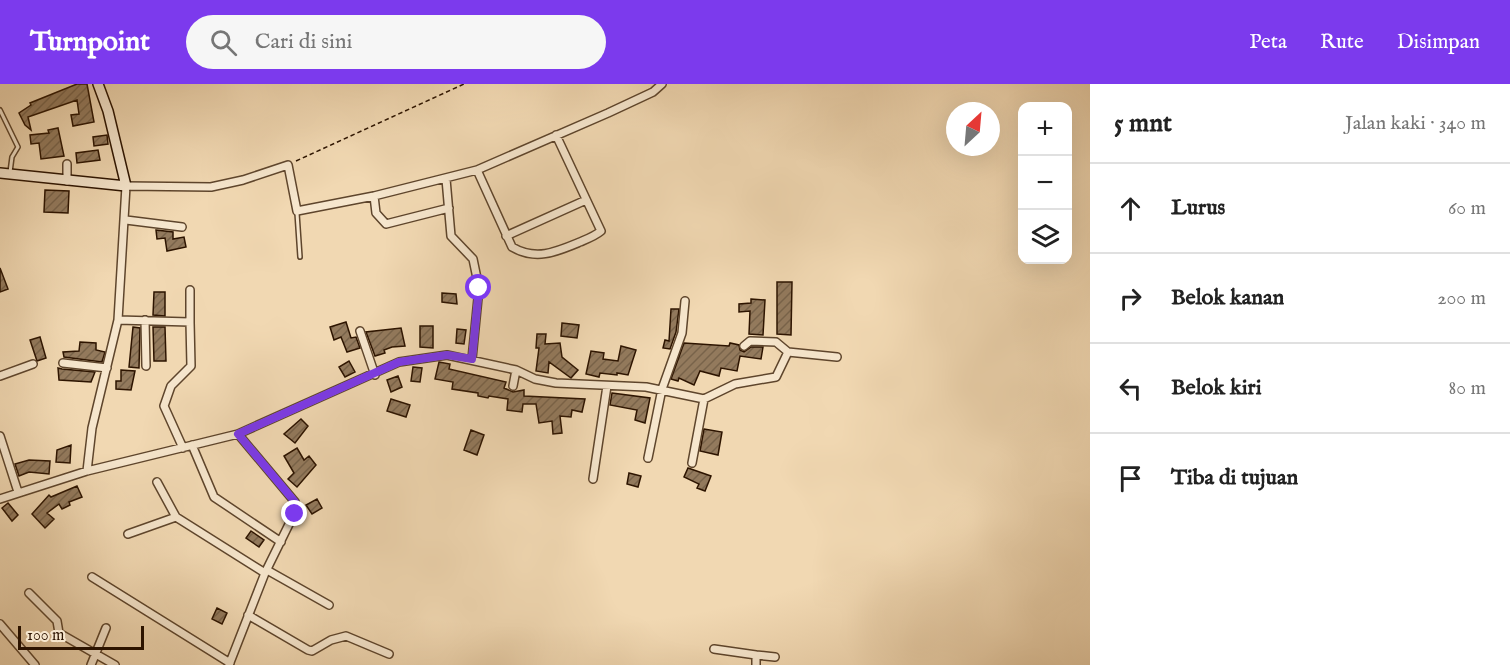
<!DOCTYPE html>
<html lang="id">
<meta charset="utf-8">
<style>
:root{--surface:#fff;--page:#f6f6f6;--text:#222;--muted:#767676;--line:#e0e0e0;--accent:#7c3aed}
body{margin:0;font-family:"IM FELL English",serif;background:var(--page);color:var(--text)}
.controls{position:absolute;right:18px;top:18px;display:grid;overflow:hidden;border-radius:12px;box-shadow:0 6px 24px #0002}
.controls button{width:54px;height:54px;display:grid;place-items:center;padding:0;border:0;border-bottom:2px solid var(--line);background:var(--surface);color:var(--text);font:30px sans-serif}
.compass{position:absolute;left:946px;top:18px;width:54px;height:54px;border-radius:50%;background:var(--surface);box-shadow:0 6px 24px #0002;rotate:26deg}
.scale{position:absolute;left:18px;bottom:15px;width:126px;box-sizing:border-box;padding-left:6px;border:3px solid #2d1400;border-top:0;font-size:16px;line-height:21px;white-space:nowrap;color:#2d1400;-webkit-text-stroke:4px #f6e6cd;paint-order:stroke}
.stop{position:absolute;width:18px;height:18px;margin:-14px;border:4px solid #7c3aed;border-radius:50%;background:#fff}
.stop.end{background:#7c3aed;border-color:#fff;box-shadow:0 2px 6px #0008}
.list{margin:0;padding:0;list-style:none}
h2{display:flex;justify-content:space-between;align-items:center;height:78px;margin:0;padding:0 24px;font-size:26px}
h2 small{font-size:20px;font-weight:400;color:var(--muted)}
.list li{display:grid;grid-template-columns:39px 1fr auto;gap:18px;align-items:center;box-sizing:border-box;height:90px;padding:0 24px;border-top:2px solid var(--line)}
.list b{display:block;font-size:22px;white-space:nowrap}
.list em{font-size:20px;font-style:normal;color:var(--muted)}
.icon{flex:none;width:33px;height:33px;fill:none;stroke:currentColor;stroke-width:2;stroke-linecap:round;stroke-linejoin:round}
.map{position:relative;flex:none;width:1090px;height:581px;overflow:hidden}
header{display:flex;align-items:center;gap:36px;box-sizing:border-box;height:84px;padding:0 30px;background:var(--accent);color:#fff}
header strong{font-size:28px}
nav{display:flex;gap:33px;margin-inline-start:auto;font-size:21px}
.search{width:420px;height:54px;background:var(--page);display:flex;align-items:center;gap:15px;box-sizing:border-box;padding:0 21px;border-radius:33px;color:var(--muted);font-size:22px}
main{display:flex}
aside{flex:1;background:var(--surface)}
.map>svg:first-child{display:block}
</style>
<header>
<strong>Turnpoint</strong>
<div class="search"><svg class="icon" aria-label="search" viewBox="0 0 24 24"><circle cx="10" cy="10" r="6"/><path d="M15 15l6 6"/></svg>Cari di sini</div>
<nav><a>Peta</a><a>Rute</a><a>Disimpan</a></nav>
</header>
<main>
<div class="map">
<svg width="1090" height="581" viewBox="0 0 1090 581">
<defs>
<pattern id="building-hatch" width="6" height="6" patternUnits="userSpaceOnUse" patternTransform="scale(1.5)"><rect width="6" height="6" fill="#937a5d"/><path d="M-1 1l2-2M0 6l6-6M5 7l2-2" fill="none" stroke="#78634a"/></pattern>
</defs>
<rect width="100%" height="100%" fill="#f1d8b2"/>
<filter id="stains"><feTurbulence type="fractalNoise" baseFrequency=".00333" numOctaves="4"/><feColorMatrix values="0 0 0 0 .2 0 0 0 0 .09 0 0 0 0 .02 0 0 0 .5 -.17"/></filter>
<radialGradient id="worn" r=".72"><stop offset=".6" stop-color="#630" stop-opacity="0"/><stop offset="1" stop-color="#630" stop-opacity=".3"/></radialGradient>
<path fill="url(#building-hatch)" stroke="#2d1400" stroke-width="1.5" d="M77 0H87L94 38 73 42 71 31 79 30 77 16 28 33 31 46 25 41 19 29 31 21 30 19Z
M58 44 64 72 41 75 39 59 31 60 30 51 49 49 48 46Z
M107 51 108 60 94 62 93 53Z
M98 66 100 76 77 79 76 69Z
M45 106 69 107 68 129 44 128Z
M156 146 173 148V155L184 153 186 163 167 167 165 154 157 155Z
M0 184 8 205 0 208Z
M777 198H792L791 251 777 250Z
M154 208H165V232L153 231Z
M442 209 456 210 457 220 442 218Z
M751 215 765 216 763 251 749 250 750 227 739 228V220L751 219Z
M671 225H679L676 248 670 265 663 264 665 256 669 257Z
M346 238 351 254 356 253 360 264 347 268 341 253 334 256 330 243Z
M562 239 579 241 577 254 561 252Z
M420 242H433V264L420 263Z
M133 243 140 244 139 284 129 283Z
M153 243H165L166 277H154Z
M401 244 405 262 392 263 384 266 385 269 375 272 366 248Z
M457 245 466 246 464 260 456 259Z
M537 250H546L545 260 560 259 562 273 578 286 571 294 549 278 548 289 536 287 539 264H536Z
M40 253 46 274 37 277 30 256Z
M80 258 96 259V266L105 268 102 278 64 273 63 268 79 267Z
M684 259 729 262 730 259 739 261 740 266 744 268 751 263H763L761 275 740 272 737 287 721 284 719 292 700 287 694 301 679 294 678 297 671 295Z
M621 262 636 266 628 291 617 289V291L600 289 599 293 586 290 591 267 604 269 603 275 618 277Z
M349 277 355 288 345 293 339 283Z
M439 278 450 280 449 285 506 298 504 304 513 308 524 306V312L585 315 582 328 572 326 571 333 560 332 562 349 553 350 552 337 539 339 536 320H523L522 328 507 326 508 315 489 312 488 314 478 312V309L452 305 453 298 435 295Z
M413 283 422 284 420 298 411 297Z
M58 284 62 285 95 288 91 298 59 296Z
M121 286 135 287 131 306 116 305V297H121Z
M398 292 402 303 391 308 387 296Z
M612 309 650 314 645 339 635 336 637 326 610 321Z
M391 315 410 321 406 333 387 327Z
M301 335 308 342 295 359 284 350Z
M704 345 722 348 718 371 700 367Z
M471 346 484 351 477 371 464 366Z
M71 361 70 379 56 378 57 366Z
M297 364 304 376 309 372 316 381 297 403 288 395 294 389 284 372Z
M29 376 50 377 49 390 29 388 19 392 15 380Z
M688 384 711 392 705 407 697 404 699 400 684 393Z
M629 389 641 392 638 403 627 400Z
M77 402 82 413 69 418 70 421 62 425 59 420 47 429 54 435 45 444 32 430 49 411 51 413Z
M317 415 322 424 312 430 306 421Z
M8 419 18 431 12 437 2 424Z
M251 447 264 456 259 463 246 454Z
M217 524 227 529 222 540 212 535Z"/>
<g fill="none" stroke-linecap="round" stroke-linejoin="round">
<g stroke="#5e452c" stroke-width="6">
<path id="lane" d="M0 26 18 63 12 73 10 88
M297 129 300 173"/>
</g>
<g stroke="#5e452c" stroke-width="10">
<path id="street" d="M67 80V97
M477 86 608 29 653 8 662 0
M446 95 451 152 473 175 479 204 472 275
M374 112 376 129 386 140 449 124
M126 136 182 143
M506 152 586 116
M118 236 190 238V206
M145 236 146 282
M360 247 375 291
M744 262 750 257 776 258 788 268
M63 279 107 284
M0 292 33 280
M513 302 516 286
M0 352 18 408
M192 361 214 413 281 458
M183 364 164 322 171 302 191 282 190 238
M648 374 662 305 682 249 685 217
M692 379 704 315
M87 387 92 344 118 236 126 102 211 103 243 96 288 81 297 127 374 112 477 86 512 163C536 177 556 168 580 158 587 155 595 152 601 147L556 51
M593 395 607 302
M157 398 176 433
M0 415 87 387 238 350 399 278 447 271 516 286 535 295 556 299 646 303 704 315 735 300 776 293 788 268 837 273
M128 450 176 433 265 489
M267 486 329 521
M92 493 230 579
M29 509 57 537 59 549 115 581
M248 531 308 566 312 567 331 556 346 552 389 570
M0 540 35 581
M714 565 756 571V581
M756 571 775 573
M91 581 106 544
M229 581 265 489 297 424 295 418 238 350"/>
</g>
<g stroke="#2d1400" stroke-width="12">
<path id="secondary" d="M0 89 126 102 108 27 98 0"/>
</g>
<path stroke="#2d1400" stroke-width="1.5" stroke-dasharray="4.5 3" stroke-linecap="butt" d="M296 77 464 0"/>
<use href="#lane" stroke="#f6e6cd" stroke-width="3"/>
<use href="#street" stroke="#f6e6cd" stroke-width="7"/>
<use href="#secondary" stroke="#f6e6cd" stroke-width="9"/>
</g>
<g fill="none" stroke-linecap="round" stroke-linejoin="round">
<path stroke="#7c3aed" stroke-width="8" d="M295 430V418L238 350 399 278 447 271 472 275 479 204"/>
</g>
<rect width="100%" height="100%" filter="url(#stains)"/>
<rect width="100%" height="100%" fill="url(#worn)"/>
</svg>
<div class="controls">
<button>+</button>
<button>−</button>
<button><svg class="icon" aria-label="layers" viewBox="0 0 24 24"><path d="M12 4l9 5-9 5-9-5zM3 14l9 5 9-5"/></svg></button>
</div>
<svg class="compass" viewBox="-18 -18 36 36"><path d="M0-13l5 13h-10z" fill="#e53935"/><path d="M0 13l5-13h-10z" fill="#767676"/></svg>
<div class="scale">100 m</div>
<div class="stop" style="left:479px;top:204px"></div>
<div class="stop end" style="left:295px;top:430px"></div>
</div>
<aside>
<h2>5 mnt<small>Jalan kaki · 340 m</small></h2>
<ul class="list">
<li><svg class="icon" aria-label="ahead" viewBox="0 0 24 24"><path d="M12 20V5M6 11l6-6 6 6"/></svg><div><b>Lurus</b></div><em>60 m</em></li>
<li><svg class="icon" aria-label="right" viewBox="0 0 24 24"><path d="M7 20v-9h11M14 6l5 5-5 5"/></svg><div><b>Belok kanan</b></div><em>200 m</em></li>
<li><svg class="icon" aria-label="left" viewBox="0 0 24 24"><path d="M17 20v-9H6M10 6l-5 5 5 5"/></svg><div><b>Belok kiri</b></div><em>80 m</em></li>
<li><svg class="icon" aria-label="arrive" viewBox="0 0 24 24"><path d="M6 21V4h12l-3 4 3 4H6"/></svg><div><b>Tiba di tujuan</b></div></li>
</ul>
</aside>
</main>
